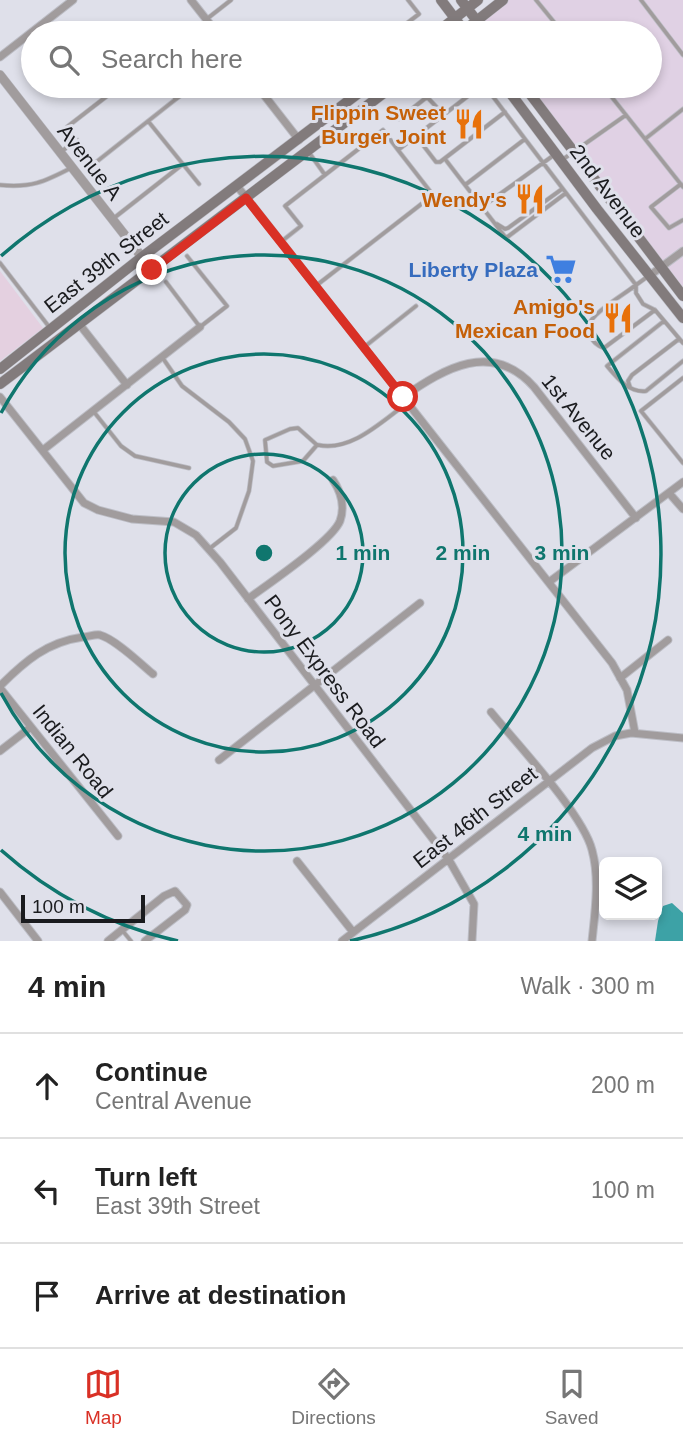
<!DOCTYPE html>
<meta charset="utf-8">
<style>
:root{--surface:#fff;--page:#f2f2f2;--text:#222;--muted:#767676;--line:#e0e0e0;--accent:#d93025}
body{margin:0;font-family:Helvetica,sans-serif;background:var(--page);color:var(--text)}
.controls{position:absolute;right:21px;bottom:21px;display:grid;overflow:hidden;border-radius:10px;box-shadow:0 4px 10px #0003}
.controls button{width:63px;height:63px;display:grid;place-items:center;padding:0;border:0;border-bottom:2px solid var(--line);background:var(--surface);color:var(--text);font:35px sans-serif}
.scale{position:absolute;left:21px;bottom:18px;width:124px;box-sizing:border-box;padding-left:7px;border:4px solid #1a1b1e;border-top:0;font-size:19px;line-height:24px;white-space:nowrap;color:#1a1b1e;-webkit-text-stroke:5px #dfe0ea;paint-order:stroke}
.stop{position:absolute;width:21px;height:21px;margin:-16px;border:5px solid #d93025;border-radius:50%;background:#fff}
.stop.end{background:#d93025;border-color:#fff;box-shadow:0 2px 7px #0008}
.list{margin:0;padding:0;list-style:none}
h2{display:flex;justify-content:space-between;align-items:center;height:91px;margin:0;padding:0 28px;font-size:30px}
h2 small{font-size:23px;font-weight:400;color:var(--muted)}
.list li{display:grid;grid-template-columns:46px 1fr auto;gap:21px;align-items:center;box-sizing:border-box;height:105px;padding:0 28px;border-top:2px solid var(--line)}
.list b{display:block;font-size:26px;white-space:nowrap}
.list p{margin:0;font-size:23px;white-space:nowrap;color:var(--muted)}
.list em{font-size:23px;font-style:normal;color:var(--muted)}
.icon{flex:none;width:38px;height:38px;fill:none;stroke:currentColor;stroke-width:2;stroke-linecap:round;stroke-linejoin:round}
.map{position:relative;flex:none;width:683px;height:941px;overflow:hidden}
.search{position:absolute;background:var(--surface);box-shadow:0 4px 10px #0003;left:21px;right:21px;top:21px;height:77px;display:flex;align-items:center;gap:18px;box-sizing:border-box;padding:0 24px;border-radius:38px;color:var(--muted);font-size:26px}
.sheet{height:406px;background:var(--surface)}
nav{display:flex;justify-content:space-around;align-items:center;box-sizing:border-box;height:98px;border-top:2px solid var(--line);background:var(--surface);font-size:19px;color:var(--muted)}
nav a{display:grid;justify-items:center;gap:4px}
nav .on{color:var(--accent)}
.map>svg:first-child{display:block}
</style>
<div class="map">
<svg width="683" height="941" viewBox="0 0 683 941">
<rect width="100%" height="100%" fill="#dfe0ea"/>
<path fill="#e0d1e4" d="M504 0H683V287L527 86H650V33H486L477 21Z"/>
<path fill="#e4d0e0" d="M0 271 43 328 0 361Z"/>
<path fill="#3da2a6" d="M672 903 683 913V941H655L658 921 663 906Z"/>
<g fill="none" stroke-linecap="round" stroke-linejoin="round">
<g stroke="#bcbdc5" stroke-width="5">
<path id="service" d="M536 0 563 33
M641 0 683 55
M208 18 231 0
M394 33 419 14 408 0
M165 86 176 99 194 86
M485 86 525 139
M603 86 683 187
M399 119 427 97 444 115
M148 121 199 184
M416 136 436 162H440L505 112
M645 139 683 109
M77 140 95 163 176 99
M62 151 77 140 67 127 120 86
M308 151 325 175
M445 159 465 185
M562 160 626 115
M681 184 651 207 669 228 683 220
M0 185C31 188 44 182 71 168
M566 193 506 238 465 185 525 139 636 285C623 295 605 305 594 317 583 328 591 344 604 348L655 310
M482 207 554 155
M114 218 183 164
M497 224 505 229 508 228 562 189
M282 241 301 226 285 206 383 130 398 150 481 86
M0 263 50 328
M647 277 636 285V293L643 304 655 310 683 343
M166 282 200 327 227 306 187 256
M317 285 433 195 398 150
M664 321 607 366C617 378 629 393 646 391L683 361
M363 348 416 306
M162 357 182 386 229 422 245 439 253 461 249 491 236 528 209 549
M683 378 641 411 683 463
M630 387 628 381 632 375 679 339
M94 412 121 446 135 456 189 468
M298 428 317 445 303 461 273 466 267 462 265 440 290 429Z
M318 445C351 452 381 422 406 404
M122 930 131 941"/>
</g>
<g stroke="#bcbdc5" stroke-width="9">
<path id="minor" d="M191 0 217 33
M0 57 73 0
M257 86 299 140
M237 186 612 663 627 690 635 733
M649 276 683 251
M80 325 127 385
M0 397 84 503 98 510 132 519 174 522 196 535 220 562 449 860 474 904 472 941
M403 397C445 368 492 340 534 387L636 518
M43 450 200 327
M669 493 683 509
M549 582 683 482
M248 599C268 584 332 541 340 521 345 507 341 492 333 480
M620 678 668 640
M0 686C25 661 47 642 83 637 88 637 95 634 100 635 115 639 141 664 153 674
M0 688 118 836
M491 712C517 744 583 814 592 850 600 879 595 912 592 941
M0 751 31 727
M219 760 420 603
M297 861 353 932
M0 892 38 941
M108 941 164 896 175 891 187 905 185 910 145 941
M342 941 592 748 615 736 631 733 683 738"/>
</g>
<g stroke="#bcbdc5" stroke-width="10">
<path id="tertiary" d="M0 75 152 270"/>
</g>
<g stroke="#bcbdc5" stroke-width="11">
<path id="secondary" d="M441 0 466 33
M461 0 486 33
M436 33 478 0
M461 33 503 0
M505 86 597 209 683 318
M524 86 683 296
M0 369 142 257 368 86
M0 384 393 86"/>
</g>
<use href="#service" stroke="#a19c9d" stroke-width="3.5"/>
<use href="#minor" stroke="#a19c9d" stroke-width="7"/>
<use href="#tertiary" stroke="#a19c9d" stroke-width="9"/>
<use href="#secondary" stroke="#827b7c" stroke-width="10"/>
</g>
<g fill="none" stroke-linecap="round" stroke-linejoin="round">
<path stroke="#d93025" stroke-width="9" d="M152 270 246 198 403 397"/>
</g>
<g fill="none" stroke="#0f766e" stroke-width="3.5">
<circle cx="264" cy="553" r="99"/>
<circle cx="264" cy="553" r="199"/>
<path d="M1 413A298 298 0 1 1 1 693"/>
<path d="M178 941A397 397 0 0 1 1 850M1 256A397 397 0 1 1 350 941"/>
</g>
<defs>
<g id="restaurant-bare" transform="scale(2.415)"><path d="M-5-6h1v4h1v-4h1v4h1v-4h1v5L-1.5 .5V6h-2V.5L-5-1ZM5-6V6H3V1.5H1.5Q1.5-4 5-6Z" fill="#e8710a" stroke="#dfe0ea" stroke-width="2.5" paint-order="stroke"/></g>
<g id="supermarket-bare" transform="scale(2.415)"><path d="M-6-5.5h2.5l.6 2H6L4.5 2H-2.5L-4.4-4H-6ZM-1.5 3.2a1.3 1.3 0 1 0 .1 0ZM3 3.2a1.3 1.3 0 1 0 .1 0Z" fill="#3f7fe0" stroke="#dfe0ea" stroke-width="2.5" paint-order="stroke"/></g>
</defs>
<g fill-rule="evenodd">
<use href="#restaurant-bare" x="469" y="124"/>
<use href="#restaurant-bare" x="530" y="199"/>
<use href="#supermarket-bare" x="561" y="269"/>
<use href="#restaurant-bare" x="618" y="318"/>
</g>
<g text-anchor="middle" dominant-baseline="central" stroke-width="6" stroke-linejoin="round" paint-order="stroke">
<g font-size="21" font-weight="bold" fill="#c56008" stroke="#dfe0ea" text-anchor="end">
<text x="446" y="112">Flippin Sweet<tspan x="446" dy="24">Burger Joint</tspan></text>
<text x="507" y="199">Wendy's</text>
<text x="595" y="306">Amigo's<tspan x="595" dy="24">Mexican Food</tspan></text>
</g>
<g font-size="21" fill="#1a1b1e" stroke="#dfe0ea">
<text transform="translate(90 162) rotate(52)">Avenue A</text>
<text transform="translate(608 191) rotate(53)">2nd Avenue</text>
<text transform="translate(106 262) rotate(-38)">East 39th Street</text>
<text transform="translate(579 417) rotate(51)">1st Avenue</text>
<text transform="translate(325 671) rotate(53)">Pony Express Road</text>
<text transform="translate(73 751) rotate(51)">Indian Road</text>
<text transform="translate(475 817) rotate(-38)">East 46th Street</text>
</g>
<g font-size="21" font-weight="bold" fill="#366cbe" stroke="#dfe0ea" text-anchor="end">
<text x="538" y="269">Liberty Plaza</text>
</g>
</g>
<circle cx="264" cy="553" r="10" fill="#0f766e" stroke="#dfe0ea" stroke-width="3.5"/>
<g font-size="21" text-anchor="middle" font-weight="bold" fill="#0f766e" stroke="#dfe0ea" stroke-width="6" stroke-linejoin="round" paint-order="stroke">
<text x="363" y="560">1 min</text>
<text x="463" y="560">2 min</text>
<text x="562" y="560">3 min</text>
<text x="545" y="841">4 min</text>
</g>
</svg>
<div class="controls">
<button><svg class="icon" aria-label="layers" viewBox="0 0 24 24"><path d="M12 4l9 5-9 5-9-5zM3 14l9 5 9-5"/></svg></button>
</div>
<div class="scale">100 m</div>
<div class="stop" style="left:403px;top:397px"></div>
<div class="stop end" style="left:152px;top:270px"></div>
<div class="search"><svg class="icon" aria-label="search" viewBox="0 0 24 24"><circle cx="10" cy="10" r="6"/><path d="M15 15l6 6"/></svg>Search here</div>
</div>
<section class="sheet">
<h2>4 min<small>Walk · 300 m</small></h2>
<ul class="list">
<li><svg class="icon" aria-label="ahead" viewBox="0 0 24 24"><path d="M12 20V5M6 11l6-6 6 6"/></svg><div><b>Continue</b><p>Central Avenue</p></div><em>200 m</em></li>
<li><svg class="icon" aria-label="left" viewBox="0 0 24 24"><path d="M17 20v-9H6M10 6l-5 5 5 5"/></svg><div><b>Turn left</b><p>East 39th Street</p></div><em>100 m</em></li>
<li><svg class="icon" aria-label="arrive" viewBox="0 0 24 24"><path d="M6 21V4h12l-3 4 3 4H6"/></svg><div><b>Arrive at destination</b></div></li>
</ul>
</section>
<nav>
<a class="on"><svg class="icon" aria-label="map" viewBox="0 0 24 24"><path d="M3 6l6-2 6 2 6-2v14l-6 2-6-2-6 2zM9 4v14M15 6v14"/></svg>Map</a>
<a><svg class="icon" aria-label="directions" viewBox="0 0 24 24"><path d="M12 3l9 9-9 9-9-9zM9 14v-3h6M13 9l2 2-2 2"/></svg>Directions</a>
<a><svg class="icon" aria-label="saved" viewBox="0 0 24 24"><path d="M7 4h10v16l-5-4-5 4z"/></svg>Saved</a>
</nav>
